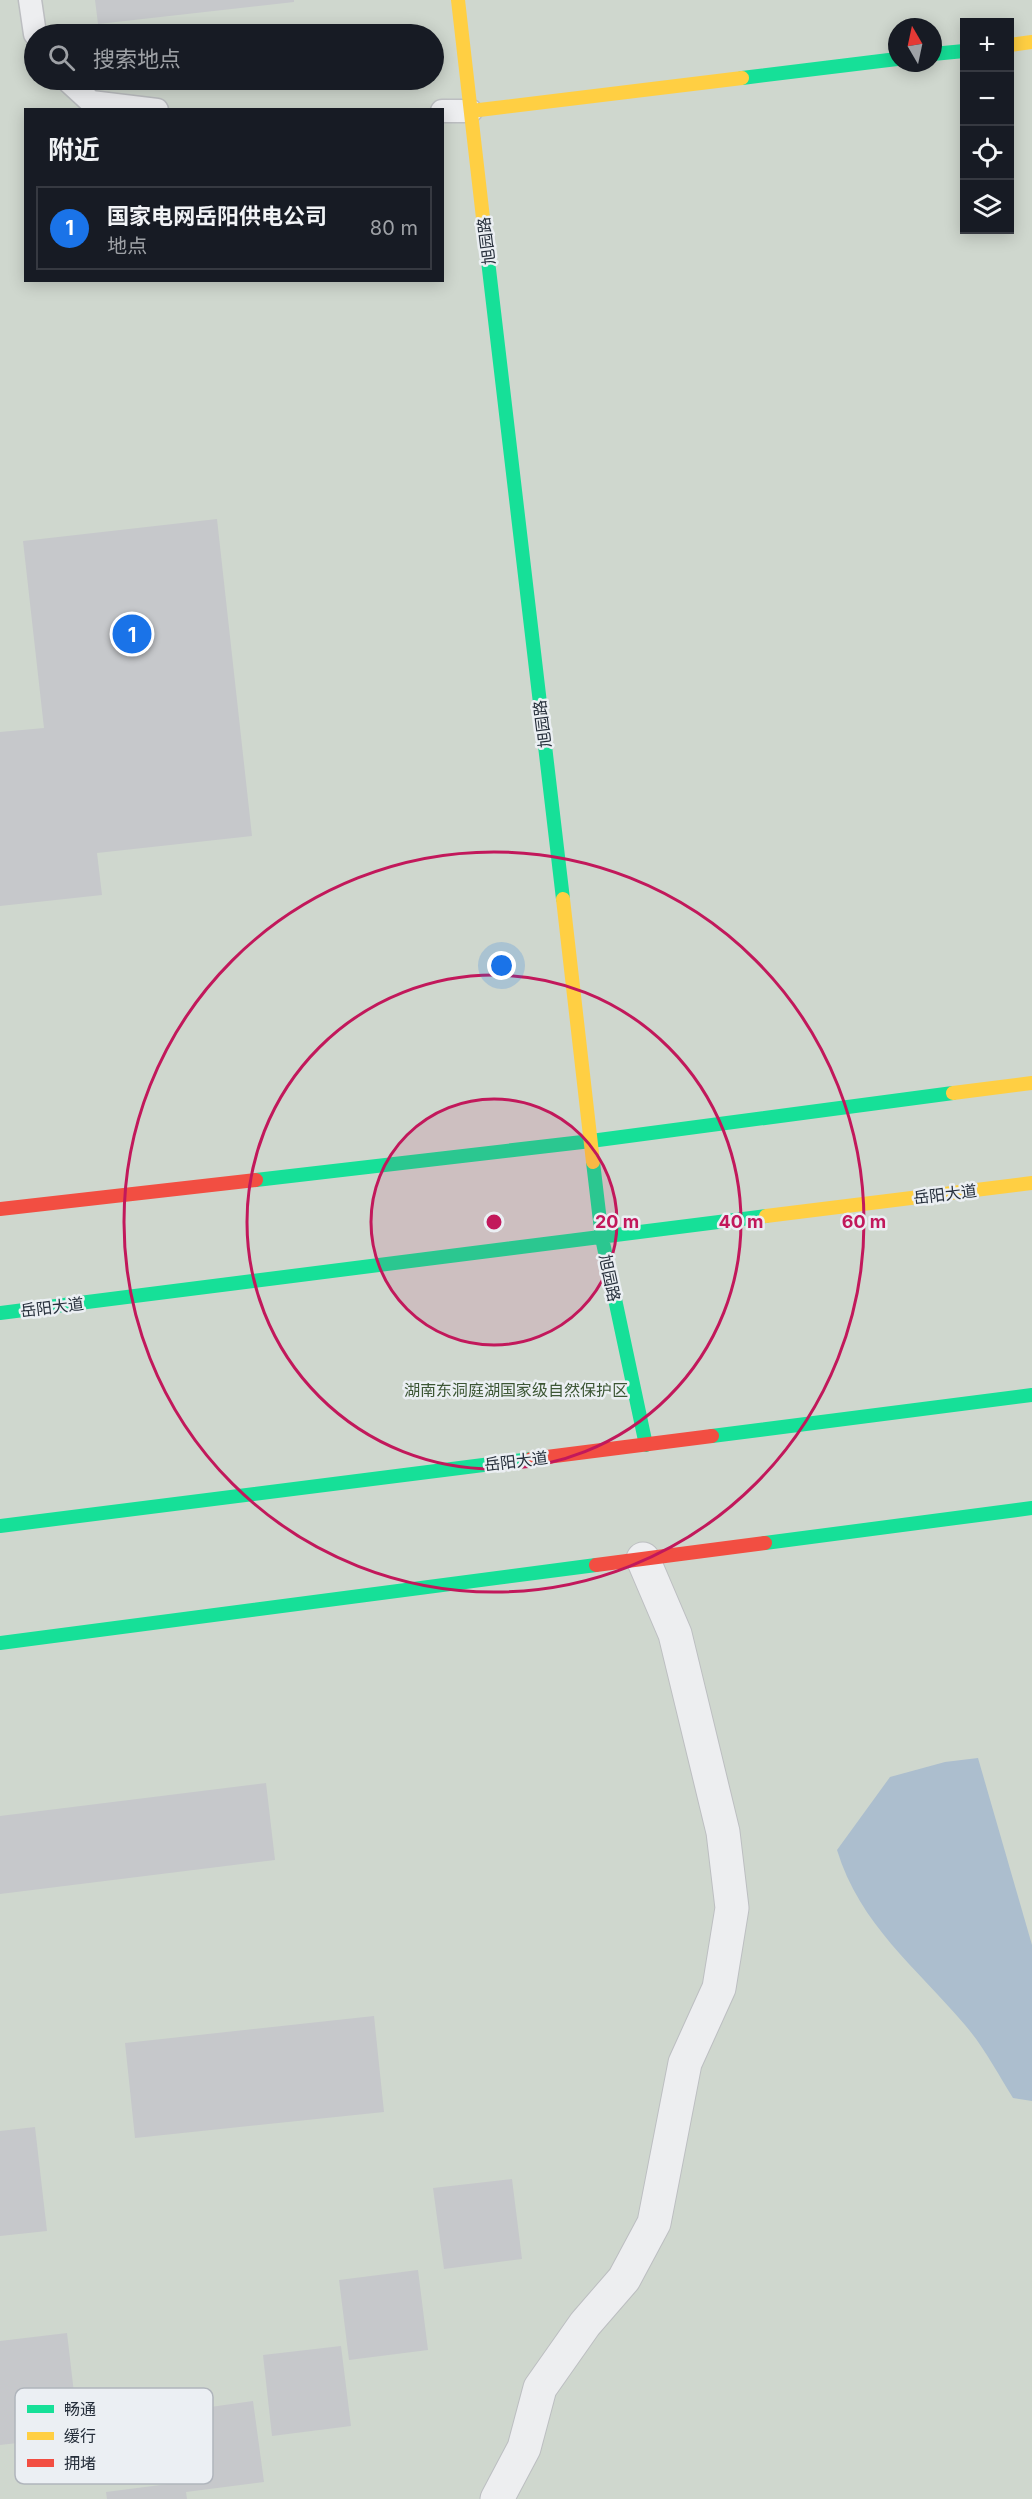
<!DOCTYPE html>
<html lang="zh">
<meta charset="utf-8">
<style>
:root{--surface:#171b24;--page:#20242c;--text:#f1f3f6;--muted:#9ea1a6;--line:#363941;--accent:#1a73e8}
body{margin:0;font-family:Inter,"Noto Sans SC",sans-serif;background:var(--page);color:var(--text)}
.controls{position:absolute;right:18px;top:18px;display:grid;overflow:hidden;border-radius:0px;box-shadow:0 3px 15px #0003}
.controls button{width:54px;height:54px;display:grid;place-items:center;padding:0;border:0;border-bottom:2px solid var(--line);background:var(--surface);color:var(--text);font:30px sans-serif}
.compass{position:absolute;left:888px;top:18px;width:54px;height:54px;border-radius:50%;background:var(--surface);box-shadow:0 3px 15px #0003;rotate:351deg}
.you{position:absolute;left:502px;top:966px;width:21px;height:21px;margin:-15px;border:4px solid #fff;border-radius:50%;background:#1a73e8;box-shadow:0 0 0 9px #1a73e833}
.badge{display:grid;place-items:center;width:39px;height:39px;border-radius:50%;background:var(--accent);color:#fff;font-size:20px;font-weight:700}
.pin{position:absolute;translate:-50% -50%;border:3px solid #fff;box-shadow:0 2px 6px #0006}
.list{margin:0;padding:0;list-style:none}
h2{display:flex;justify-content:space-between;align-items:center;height:78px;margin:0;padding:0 24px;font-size:26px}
h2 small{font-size:20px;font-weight:400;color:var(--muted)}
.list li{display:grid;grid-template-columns:39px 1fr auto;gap:18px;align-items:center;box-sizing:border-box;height:84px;margin:0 12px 12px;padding:0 12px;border:2px solid var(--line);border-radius:0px}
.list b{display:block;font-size:22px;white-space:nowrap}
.list p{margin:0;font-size:20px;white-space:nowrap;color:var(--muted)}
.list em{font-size:20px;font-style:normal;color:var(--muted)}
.icon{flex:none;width:33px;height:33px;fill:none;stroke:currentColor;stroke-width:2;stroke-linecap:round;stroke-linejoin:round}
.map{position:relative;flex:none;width:1032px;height:2499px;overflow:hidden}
.search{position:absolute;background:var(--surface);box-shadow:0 3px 15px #0003;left:24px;top:24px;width:420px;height:66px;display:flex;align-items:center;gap:15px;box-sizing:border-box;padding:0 21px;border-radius:33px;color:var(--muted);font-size:22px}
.panel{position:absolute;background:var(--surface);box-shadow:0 3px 15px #0003;left:24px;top:108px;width:420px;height:174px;border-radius:0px}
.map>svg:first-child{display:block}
</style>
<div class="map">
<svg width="1032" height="2499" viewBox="0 0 1032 2499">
<rect width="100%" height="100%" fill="#dee0e3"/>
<path fill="#cfd7ce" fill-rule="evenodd" d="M0 0H1032V2499H0ZM964 22H1010V230H964ZM897 27H933V63H897ZM34 34H434V80H34ZM26 110H442V280H26Z"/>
<path fill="#acbece" d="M978 1758 1032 1945V2101L1013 2098C998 2074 984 2047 965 2025 916 1967 860 1925 837 1850L890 1777 945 1762Z"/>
<path fill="#c6c8cb" d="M95 0H294V2L98 24Z
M217 519 252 836 97 853 102 895 0 906V732L44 728 23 541Z
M266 1783 275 1860 0 1894V1816Z
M374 2016 384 2112 135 2138 125 2043Z
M35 2127 47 2231 0 2236V2131Z
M512 2179 522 2259 444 2269 433 2188Z
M418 2270 428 2350 349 2360 339 2280Z
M67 2333 79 2436 0 2445V2341Z
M341 2346 351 2426 272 2436 263 2355Z
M253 2401 264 2482 186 2492 187 2499H107L106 2492 184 2482 175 2412Z"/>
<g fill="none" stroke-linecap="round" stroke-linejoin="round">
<g stroke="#bcbec1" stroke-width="25">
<path id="lane" d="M30 0 35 34
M67 80 91 102 157 110
M442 111H471"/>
</g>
<g stroke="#bcbec1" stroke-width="35">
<path id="street" d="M497 2499 524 2448 540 2388 585 2324 624 2279 654 2223 685 2063 719 1988 732 1908 723 1832 675 1634 643 1559"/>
</g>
<use href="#lane" stroke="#edeef0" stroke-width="22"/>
<use href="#street" stroke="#edeef0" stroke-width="33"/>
<path stroke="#16e098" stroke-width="14" d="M933 54 964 51
M742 78 897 59
M483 218 563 899
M593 1162 602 1238 646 1445
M256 1180 591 1141 953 1093
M0 1313 766 1216
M712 1436 1032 1395
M0 1526 531 1459
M765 1543 1032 1508
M0 1643 596 1565"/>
<path stroke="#ffcf43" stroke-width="14" d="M458 0 483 218
M1010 45 1032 42
M471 111 742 78
M563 899 593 1162
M953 1093 1032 1083
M766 1216 1032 1183"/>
<path stroke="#f24e42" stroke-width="14" d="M0 1209 256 1180
M531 1459 712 1436
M596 1565 765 1543"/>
</g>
<circle cx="494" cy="1222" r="123" fill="#c2185b" fill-opacity=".12"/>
<g fill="none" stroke="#c2185b" stroke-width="3">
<circle cx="494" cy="1222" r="123"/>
<circle cx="494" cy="1222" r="247"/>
<circle cx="494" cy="1222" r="370"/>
</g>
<g text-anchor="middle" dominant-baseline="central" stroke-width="5" stroke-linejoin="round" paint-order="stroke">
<g font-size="16" fill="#262f3b" stroke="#ebeff3">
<text transform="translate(486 241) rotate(-97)">旭园路</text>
<text transform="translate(542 724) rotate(-97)">旭园路</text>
<text transform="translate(945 1194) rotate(-7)">岳阳大道</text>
<text transform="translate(610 1278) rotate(78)">旭园路</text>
<text transform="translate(52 1307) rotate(-7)">岳阳大道</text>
<text transform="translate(516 1461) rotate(-7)">岳阳大道</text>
</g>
<g font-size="16" fill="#3c5634" stroke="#ebeff3">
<text x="516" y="1390">湖南东洞庭湖国家级自然保护区</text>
</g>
</g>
<rect x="15" y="2388" width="198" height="96" rx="9" fill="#ebeff3" stroke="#b0b5bc" stroke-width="1.5"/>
<rect x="27" y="2405" width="27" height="8" fill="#16e098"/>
<rect x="27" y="2432" width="27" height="8" fill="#ffcf43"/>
<rect x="27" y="2459" width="27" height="8" fill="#f24e42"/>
<g font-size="16" fill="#262f3b">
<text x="64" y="2415">畅通</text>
<text x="64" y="2442">缓行</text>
<text x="64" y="2469">拥堵</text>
</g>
<circle cx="494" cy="1222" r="9" fill="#c2185b" stroke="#ebeff3" stroke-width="3"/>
<g font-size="18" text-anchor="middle" font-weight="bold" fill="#c2185b" stroke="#ebeff3" stroke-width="5" stroke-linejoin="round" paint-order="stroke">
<text x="617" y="1228">20 m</text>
<text x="741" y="1228">40 m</text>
<text x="864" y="1228">60 m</text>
</g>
</svg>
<div class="controls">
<button>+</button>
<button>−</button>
<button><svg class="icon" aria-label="locate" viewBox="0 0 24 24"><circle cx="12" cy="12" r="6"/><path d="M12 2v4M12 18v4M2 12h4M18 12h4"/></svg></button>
<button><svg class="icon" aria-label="layers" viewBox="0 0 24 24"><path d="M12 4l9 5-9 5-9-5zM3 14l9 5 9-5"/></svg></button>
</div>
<svg class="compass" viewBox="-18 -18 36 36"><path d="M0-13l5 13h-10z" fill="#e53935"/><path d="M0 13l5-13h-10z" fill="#9ea1a6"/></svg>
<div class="you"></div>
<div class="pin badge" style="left:132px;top:634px">1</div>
<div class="search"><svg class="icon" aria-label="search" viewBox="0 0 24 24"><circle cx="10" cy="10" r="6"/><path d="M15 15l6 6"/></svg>搜索地点</div>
<section class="panel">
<h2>附近<small></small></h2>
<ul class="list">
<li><span class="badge">1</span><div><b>国家电网岳阳供电公司</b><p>地点</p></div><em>80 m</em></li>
</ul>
</section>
</div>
